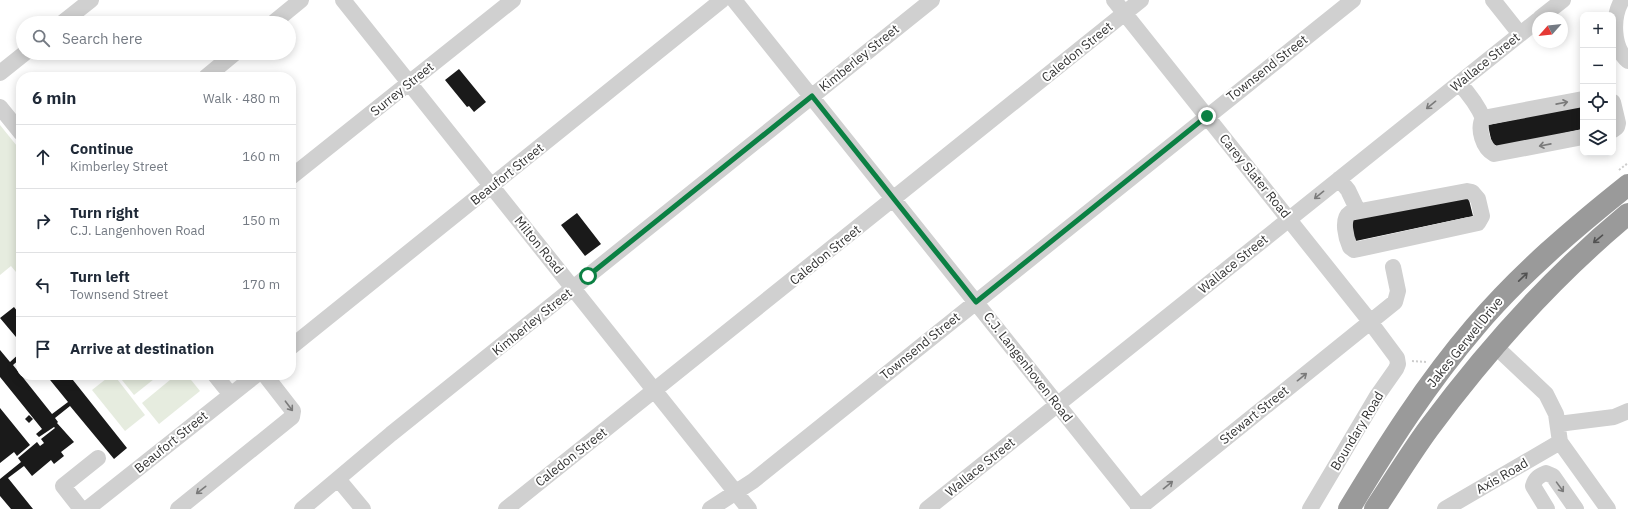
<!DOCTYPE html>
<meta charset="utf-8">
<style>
:root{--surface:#fff;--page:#f2f2f3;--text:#1f2937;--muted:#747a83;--line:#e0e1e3}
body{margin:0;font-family:"IBM Plex Sans",sans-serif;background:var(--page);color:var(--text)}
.controls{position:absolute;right:12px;top:12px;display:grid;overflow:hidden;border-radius:8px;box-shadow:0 2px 10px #0003}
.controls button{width:36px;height:36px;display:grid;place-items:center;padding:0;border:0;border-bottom:1px solid var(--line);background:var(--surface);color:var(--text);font:20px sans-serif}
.compass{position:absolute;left:1532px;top:12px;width:36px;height:36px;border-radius:50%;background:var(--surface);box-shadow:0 2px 10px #0003;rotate:243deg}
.stop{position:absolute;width:12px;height:12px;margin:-9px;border:3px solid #0b8043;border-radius:50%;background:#fff}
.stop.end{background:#0b8043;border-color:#fff;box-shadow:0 1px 4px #0008}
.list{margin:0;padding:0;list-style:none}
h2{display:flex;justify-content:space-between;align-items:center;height:52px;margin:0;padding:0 16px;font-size:17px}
h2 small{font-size:13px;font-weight:400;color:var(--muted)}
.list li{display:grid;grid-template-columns:26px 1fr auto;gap:12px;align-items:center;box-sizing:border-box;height:64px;padding:0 16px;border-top:1px solid var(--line)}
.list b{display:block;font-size:15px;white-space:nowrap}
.list p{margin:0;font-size:13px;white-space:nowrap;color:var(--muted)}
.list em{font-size:13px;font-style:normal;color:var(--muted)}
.icon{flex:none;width:22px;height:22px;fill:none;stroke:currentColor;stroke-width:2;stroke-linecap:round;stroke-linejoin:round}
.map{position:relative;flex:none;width:1628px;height:509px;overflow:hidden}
.search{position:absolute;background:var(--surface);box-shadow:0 2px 10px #0003;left:16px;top:16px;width:280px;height:44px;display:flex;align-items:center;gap:10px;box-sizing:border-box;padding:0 14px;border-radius:22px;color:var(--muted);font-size:15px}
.panel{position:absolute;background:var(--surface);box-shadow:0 2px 10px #0003;left:16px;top:72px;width:280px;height:308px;border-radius:16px}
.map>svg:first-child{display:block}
</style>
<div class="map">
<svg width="1628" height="509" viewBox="0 0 1628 509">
<rect width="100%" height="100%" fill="#fff"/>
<path fill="#e6ecdf" d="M0 125 21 151V278L11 266 0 275Z
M111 375H114L145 415 125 431 92 390Z
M118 375H159L134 395Z
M176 375H187L200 391 159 424 142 403Z"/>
<path fill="#1a1a1a" d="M459 69 486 102 474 112 469 106 467 107 445 80Z
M1583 105V129L1493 149 1488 125Z
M1468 196 1473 216 1351 242 1348 220Z
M577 213 601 244 585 256 561 225Z
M14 307 21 316V343L0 318Z
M0 350 10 362 21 352V358L13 365 52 414 68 402 46 375H69L127 448 114 459 70 406 55 418 58 422 57 423 74 442 61 452 64 456 54 464 51 460 32 476 24 466 8 478 33 509H11L0 496V479L21 462 18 458 37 442 40 446 44 443 41 439 55 428 54 427 39 437 36 434 42 429 0 377Z
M0 408 30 445 17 456 14 452 0 463Z
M29 415 33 419 29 423 25 419Z"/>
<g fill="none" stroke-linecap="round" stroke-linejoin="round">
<path stroke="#cdcdcd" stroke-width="2" stroke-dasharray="2 2" stroke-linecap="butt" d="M1619 170 1628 163
M1412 361 1427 362"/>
<path stroke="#d0d0d0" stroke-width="16" d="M343 0 749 509
M734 0 1141 509
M1114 0 1365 315 1397 358 1398 364 1396 369 1377 396 1310 509
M1493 0 1520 34
M1622 0C1612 17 1612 47 1628 61
M1540 18 1563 0
M62 23 91 0
M273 23 301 0
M0 73 25 53
M206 77 235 53
M1459 83C1469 94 1477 104 1483 118 1477 129 1483 148 1494 154L1583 137
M1613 102 1618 123 1617 127 1613 130
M0 107 21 133
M1483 118 1583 99
M291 177 513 0
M1339 179 1348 190 1358 211
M1467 191 1472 192 1478 199 1482 216 1478 223 1359 249 1354 250 1350 247C1346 238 1341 219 1350 213Z
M1495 346 1546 394 1556 414 1560 442 1608 509
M291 347 722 0
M215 375 231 395
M1558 424 1614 417 1628 411
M338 479 363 509
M81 509 63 486 98 458
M87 509 256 375
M178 509 292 417 293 411 265 375
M302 509 391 434 932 0
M506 509 1141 0
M710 509 753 481 1353 0
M927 509 1538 20
M1138 509 1395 302 1398 291 1393 267
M1445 509 1560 442
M1547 509 1533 486C1535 478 1539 476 1546 473L1553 476 1576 509"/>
<path stroke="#9a9a9a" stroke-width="22" d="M1349 509C1387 446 1427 383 1475 327 1520 274 1574 228 1628 185
M1375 509C1393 482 1410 454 1429 428 1487 350 1553 276 1628 214"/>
</g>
<defs><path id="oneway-shaft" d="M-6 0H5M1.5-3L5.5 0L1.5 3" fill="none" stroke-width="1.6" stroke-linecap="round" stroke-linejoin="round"/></defs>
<g stroke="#7a7a7a">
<use href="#oneway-shaft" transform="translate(1562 103) rotate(-11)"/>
<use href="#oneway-shaft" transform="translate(1431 105) rotate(141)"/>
<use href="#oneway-shaft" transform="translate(1545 145) rotate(169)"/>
<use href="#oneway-shaft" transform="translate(1319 195) rotate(141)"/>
<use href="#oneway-shaft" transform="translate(1302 377) rotate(-39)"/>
<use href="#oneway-shaft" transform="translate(289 406) rotate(53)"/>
<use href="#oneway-shaft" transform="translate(1168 485) rotate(-39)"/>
<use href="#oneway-shaft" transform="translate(1560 487) rotate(54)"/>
<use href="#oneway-shaft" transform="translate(201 490) rotate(142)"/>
</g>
<g stroke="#525252">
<use href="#oneway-shaft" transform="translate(1598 239) rotate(140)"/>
<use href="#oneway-shaft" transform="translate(1523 277) rotate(-44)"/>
</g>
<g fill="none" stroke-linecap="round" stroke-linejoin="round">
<path stroke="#0b8043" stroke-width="5" d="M588 276 812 96 976 302 1207 116"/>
</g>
<g text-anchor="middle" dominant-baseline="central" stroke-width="4" stroke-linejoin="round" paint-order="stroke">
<g font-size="13" fill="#333" stroke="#fff">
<text transform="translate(1077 52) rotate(-39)">Caledon Street</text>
<text transform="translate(859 58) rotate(-39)">Kimberley Street</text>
<text transform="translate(1485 62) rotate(-39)">Wallace Street</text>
<text transform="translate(1267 68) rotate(-38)">Townsend Street</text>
<text transform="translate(402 89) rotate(-39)">Surrey Street</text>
<text transform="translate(507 174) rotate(-39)">Beaufort Street</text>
<text transform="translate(1255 176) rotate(51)">Carey Slater Road</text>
<text transform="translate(539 245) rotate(51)">Milton Road</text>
<text transform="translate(825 255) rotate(-39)">Caledon Street</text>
<text transform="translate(1233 264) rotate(-39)">Wallace Street</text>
<text transform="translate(532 322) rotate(-39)">Kimberley Street</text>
<text transform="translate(1465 342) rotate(-51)">Jakes Gerwel Drive</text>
<text transform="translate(920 346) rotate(-39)">Townsend Street</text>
<text transform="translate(1028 367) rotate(52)">C.J. Langenhoven Road</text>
<text transform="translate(1254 415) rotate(-39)">Stewart Street</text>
<text transform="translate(1357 431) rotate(-59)">Boundary Road</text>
<text transform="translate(171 442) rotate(-39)">Beaufort Street</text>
<text transform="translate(571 457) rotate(-38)">Caledon Street</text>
<text transform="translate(980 467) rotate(-39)">Wallace Street</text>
<text transform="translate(1502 476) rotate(-30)">Axis Road</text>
</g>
</g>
</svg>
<div class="controls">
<button>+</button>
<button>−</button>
<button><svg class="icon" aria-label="locate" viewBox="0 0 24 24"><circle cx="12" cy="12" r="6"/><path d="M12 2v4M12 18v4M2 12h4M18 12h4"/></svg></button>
<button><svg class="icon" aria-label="layers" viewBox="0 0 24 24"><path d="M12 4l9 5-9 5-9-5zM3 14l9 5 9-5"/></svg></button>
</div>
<svg class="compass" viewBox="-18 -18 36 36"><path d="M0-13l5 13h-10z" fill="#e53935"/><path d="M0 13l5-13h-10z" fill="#747a83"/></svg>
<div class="stop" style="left:588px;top:276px"></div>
<div class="stop end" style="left:1207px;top:116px"></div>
<div class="search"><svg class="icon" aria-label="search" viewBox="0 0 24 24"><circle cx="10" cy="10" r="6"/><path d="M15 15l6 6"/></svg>Search here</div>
<section class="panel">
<h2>6 min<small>Walk · 480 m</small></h2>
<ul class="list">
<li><svg class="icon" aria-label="ahead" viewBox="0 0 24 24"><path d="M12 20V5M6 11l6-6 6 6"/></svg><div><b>Continue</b><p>Kimberley Street</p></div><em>160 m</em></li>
<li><svg class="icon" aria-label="right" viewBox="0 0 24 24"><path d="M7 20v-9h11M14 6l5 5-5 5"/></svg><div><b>Turn right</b><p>C.J. Langenhoven Road</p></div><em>150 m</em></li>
<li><svg class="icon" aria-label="left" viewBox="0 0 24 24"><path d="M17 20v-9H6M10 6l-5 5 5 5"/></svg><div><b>Turn left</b><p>Townsend Street</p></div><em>170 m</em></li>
<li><svg class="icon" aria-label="arrive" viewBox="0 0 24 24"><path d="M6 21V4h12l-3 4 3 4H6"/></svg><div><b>Arrive at destination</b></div></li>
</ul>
</section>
</div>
